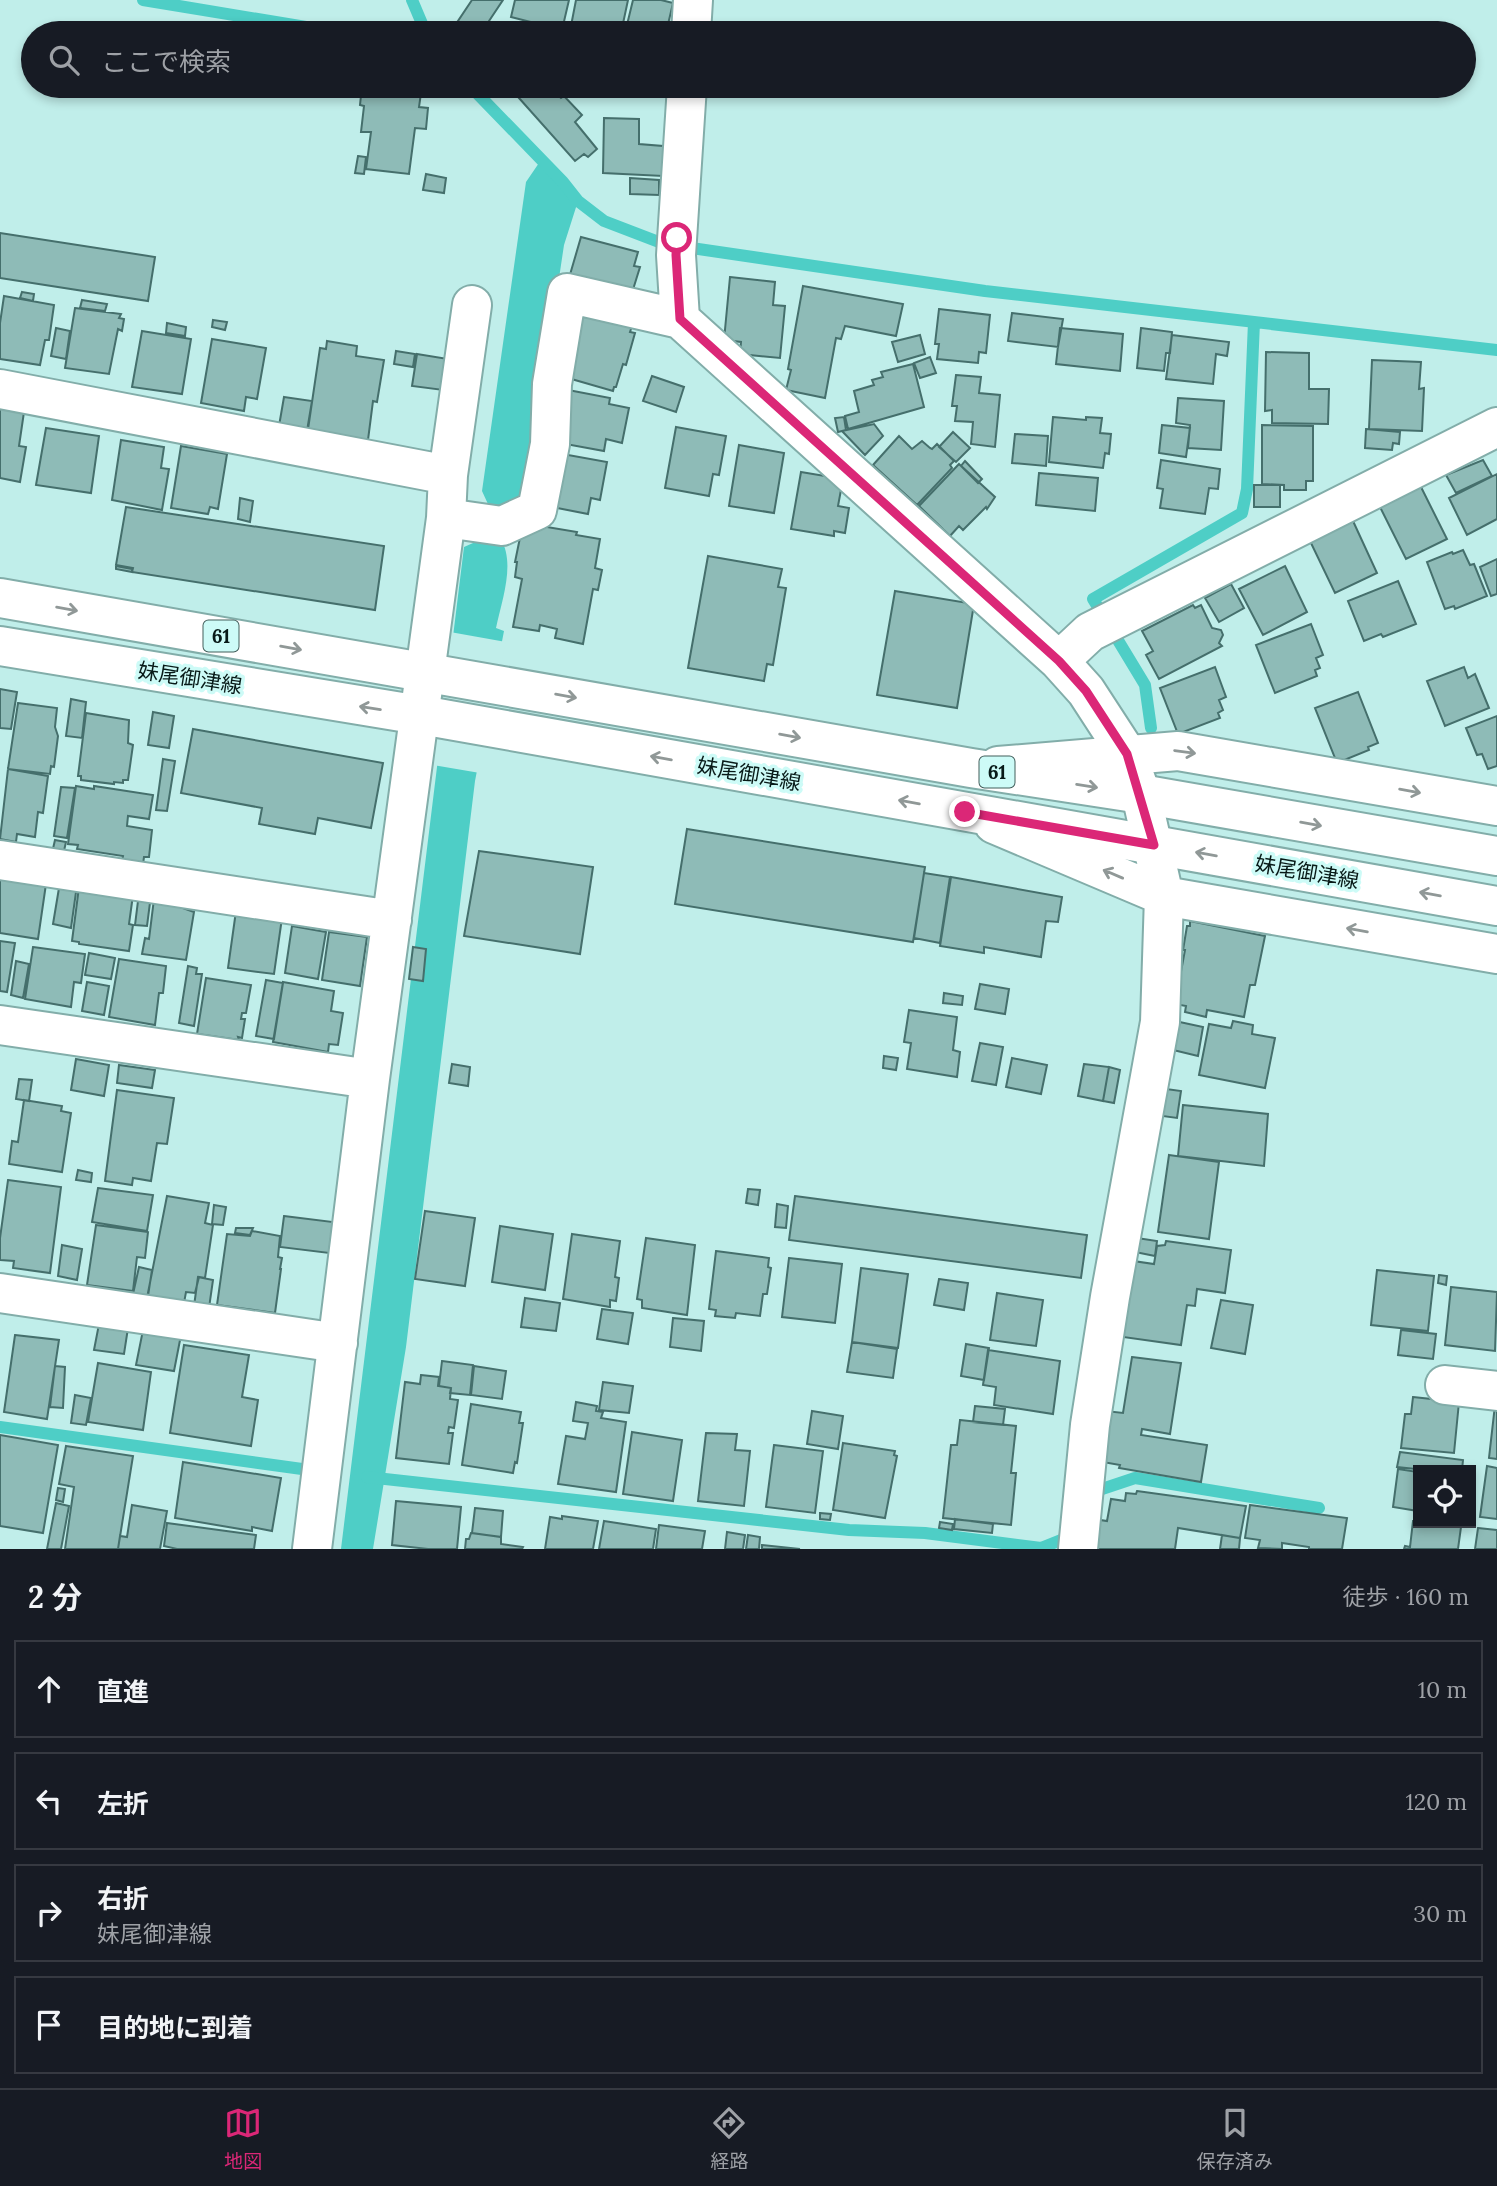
<!DOCTYPE html>
<html lang="ja">
<meta charset="utf-8">
<style>
:root{--surface:#171b24;--page:#242831;--text:#f1f3f6;--muted:#9ea1a6;--line:#363941;--accent:#db2777}
body{margin:0;font-family:Lora,"Noto Sans JP",serif;background:var(--page);color:var(--text)}
.controls{position:absolute;right:21px;bottom:21px;display:grid;overflow:hidden;border-radius:0px;box-shadow:0 4px 10px #0003}
.controls button{width:63px;height:63px;display:grid;place-items:center;padding:0;border:0;border-bottom:2px solid var(--line);background:var(--surface);color:var(--text);font:35px sans-serif}
.stop{position:absolute;width:21px;height:21px;margin:-16px;border:5px solid #db2777;border-radius:50%;background:#fff}
.stop.end{background:#db2777;border-color:#fff;box-shadow:0 2px 7px #0008}
.list{margin:0;padding:0;list-style:none}
h2{display:flex;justify-content:space-between;align-items:center;height:91px;margin:0;padding:0 28px;font-size:30px}
h2 small{font-size:23px;font-weight:400;color:var(--muted)}
.list li{display:grid;grid-template-columns:46px 1fr auto;gap:21px;align-items:center;box-sizing:border-box;height:98px;margin:0 14px 14px;padding:0 14px;border:2px solid var(--line);border-radius:0px}
.list b{display:block;font-size:26px;white-space:nowrap}
.list p{margin:0;font-size:23px;white-space:nowrap;color:var(--muted)}
.list em{font-size:23px;font-style:normal;color:var(--muted)}
.icon{flex:none;width:38px;height:38px;fill:none;stroke:currentColor;stroke-width:2;stroke-linecap:round;stroke-linejoin:round}
.map{position:relative;flex:none;width:1497px;height:1549px;overflow:hidden}
.search{position:absolute;background:var(--surface);box-shadow:0 4px 10px #0003;left:21px;right:21px;top:21px;height:77px;display:flex;align-items:center;gap:18px;box-sizing:border-box;padding:0 24px;border-radius:38px;color:var(--muted);font-size:26px}
.sheet{height:539px;background:var(--surface)}
nav{display:flex;justify-content:space-around;align-items:center;box-sizing:border-box;height:98px;border-top:2px solid var(--line);background:var(--surface);font-size:19px;color:var(--muted)}
nav a{display:grid;justify-items:center;gap:4px}
nav .on{color:var(--accent)}
.map>svg:first-child{display:block}
</style>
<div class="map">
<svg width="1497" height="1549" viewBox="0 0 1497 1549">
<rect width="100%" height="100%" fill="#c0eeea"/>
<path fill="#4ecec6" d="M541 160 578 201 564 245 543 385 528 504 500 538C516 562 502 600 496 628L504 631 475 781 406 1347 373 1549H341L464 547 489 536 493 515 482 491 526 182Z"/>
<path fill="#c0eeea" d="M450 632 506 642 480 773 433 765Z"/>
<g fill="none" stroke-linecap="round" stroke-linejoin="round">
<path stroke="#4ecec6" stroke-width="12" d="M143 0 342 33
M412 0 426 33
M470 86 563 182 578 201 604 221 664 244 985 291 1497 350
M1151 728 1145 685 1093 599 1242 513 1247 489 1254 322
M0 1427 302 1469
M367 1477 849 1530 925 1533 1041 1548 1061 1540
M1087 1494 1135 1478 1319 1508"/>
</g>
<path fill="#8ebbb7" stroke="#456f6c" stroke-width="2" d="M472 0H503L481 33 458 21Z
M515 0H569L562 30 511 17Z
M576 0H628L621 33H582L570 31Z
M633 0H661L673 3 666 33H625Z
M496 24 539 33H494Z
M362 86H422L419 107 428 108 426 129 415 128 409 174 366 169 371 132H361L364 106 360 105Z
M533 86 543 88 548 86 561 98 564 96 582 115 575 122 597 149 588 157 584 154 575 161 519 98Z
M613 86H641L639 91Z
M604 118 639 119V144L663 146V176L603 173Z
M358 156 366 157 364 174 355 173Z
M426 174 446 178 444 193 423 190Z
M630 178 659 180V195L630 194Z
M0 233 155 257 148 301 0 278Z
M581 237 638 252 634 266 640 267 631 296 569 278Z
M730 277 775 282 773 305 785 306 780 358 740 354 741 342 724 340Z
M803 286 903 304 896 336 845 326 841 339 836 338 825 398 786 390 791 370 788 369Z
M22 292 34 294 33 301 20 298Z
M4 296 54 305 49 340H45L40 365 0 359V323Z
M82 300 107 304 105 311 80 308Z
M75 308 121 314 119 318 124 319 122 331 118 329 109 374 65 368Z
M939 309 990 315 986 353 979 352 978 363 937 359 939 344H935Z
M581 311 632 326 630 332 635 333 626 365 623 364 616 387H614L613 391 561 376Z
M1012 313 1063 319 1058 347 1008 341Z
M213 320 227 322 225 330 212 327Z
M167 323 186 327 185 336 166 333Z
M56 328 70 331 66 359 51 356Z
M1060 328 1123 334 1120 371 1056 364Z
M1141 328 1172 332 1170 353H1166L1164 371 1137 368Z
M142 331 191 339 182 394 132 387Z
M920 335 925 354 898 362 892 342Z
M1172 335 1229 342 1227 356 1216 354 1213 384 1166 379Z
M212 339 266 348 257 399 246 397 244 411 201 403Z
M327 341 357 346 356 356 384 360 377 402 373 401 368 440 337 435 307 436 320 348 326 349Z
M396 351 415 354 413 367 394 364Z
M1266 352 1309 353V389H1329L1328 424 1272 423V410L1265 411Z
M417 354 448 359 443 390 412 386Z
M930 357 936 373 920 378 914 363Z
M1372 360 1421 362 1419 389 1424 388 1422 431 1369 429Z
M913 364 924 407 848 429 845 416 859 412 854 391 874 385 872 380 883 377 881 372Z
M956 375 981 377 979 393 1000 395 995 447 971 444 973 422 955 421 957 406H952Z
M652 376 684 387 676 412 643 401Z
M563 389 610 398 609 404 629 408 622 443 606 439 604 451 560 443Z
M284 397 312 401 307 431 279 426Z
M1178 398 1224 401 1221 450 1188 448 1190 425 1176 423Z
M0 408 24 412 19 446 26 447 20 482 0 478Z
M844 417 846 430 838 432 835 418Z
M1053 417 1086 420V417L1102 418 1100 433 1111 434 1109 454 1105 453 1103 468 1049 462Z
M874 424 883 436 865 455 842 431Z
M1162 425 1190 428 1186 457 1159 453Z
M1262 425 1313 426V481H1306V490H1284V485L1262 484Z
M676 427 726 436 719 475 713 474 709 496 665 488Z
M46 428 99 436 91 493 36 485Z
M1366 429 1400 432 1399 444 1393 443 1392 450 1365 448Z
M953 432 970 448 956 462 939 447Z
M1015 434 1048 436 1046 466 1012 463Z
M899 436 912 449 922 441 930 448 932 449 937 444 954 461 950 465 952 468 917 505 873 465Z
M121 440 164 447 161 468 169 469 162 510 112 500Z
M739 445 784 453 774 513 729 506Z
M181 446 227 454 218 509 210 507 208 514 171 508Z
M557 453 607 462 600 500 591 498 588 514 547 506Z
M1161 460 1220 469 1218 489 1209 488 1205 514 1160 508 1163 489 1157 488Z
M1483 460 1492 476 1456 493 1446 475Z
M965 461 982 479 978 483 961 466Z
M959 464 995 497 987 509 986 507 963 530 959 526 950 536 919 506Z
M801 472 843 479 838 506 849 508 845 533 834 531V536L791 529Z
M1039 473 1098 478 1095 511 1036 505Z
M1497 474V519L1467 535 1449 498Z
M1254 485H1280V507H1254Z
M1420 485 1447 539 1406 559 1379 505Z
M240 498 253 501 250 522 238 519Z
M126 507 384 546 375 610 132 572 133 568 116 565Z
M1353 521 1377 573 1335 593 1310 541Z
M523 523 577 532 576 535 600 539 595 568 602 570 598 590 593 589 583 644 555 638 557 629 540 625 539 631 513 627 522 579 515 577 517 562H515Z
M1463 550 1470 565 1474 564 1487 596 1455 609 1454 606 1445 609 1427 562 1452 552 1453 554Z
M708 556 782 569 778 587 786 588 773 665 767 664 764 681 688 668Z
M1497 559V594L1491 596 1480 567Z
M116 566 132 569V572L116 569Z
M1285 566 1307 612 1263 635 1239 589Z
M1398 581 1416 624 1383 637 1381 634 1364 641 1348 601Z
M1231 584 1244 608 1219 622 1205 598Z
M895 591 974 604 957 708 877 695Z
M1193 605 1195 608 1201 605 1212 628 1221 630 1223 635 1219 643 1222 646 1159 679 1146 655 1153 651 1142 631Z
M1311 624 1323 655 1316 658 1320 668 1315 670 1317 676 1275 693 1256 645Z
M1215 667 1226 697 1219 700 1223 710 1218 713 1220 718 1178 734 1160 688Z
M1464 667 1468 678 1475 674 1489 708 1445 726 1427 681Z
M0 689 17 692 11 729 0 728Z
M1358 692 1378 743 1368 747 1369 750 1337 763 1315 708Z
M71 699 86 702 82 738 66 736Z
M18 703 57 708 55 727 58 736 54 767 51 766 50 774 8 769Z
M153 712 174 716 169 748 148 745Z
M86 713 129 720 128 743 133 745 128 780H123V783L114 782V784L81 780V776H78Z
M1497 716V766L1488 769 1482 754 1477 755 1466 728Z
M193 729 383 763 371 828 318 818 315 834 259 824 262 808 181 793Z
M163 759 175 761 167 811 156 810Z
M8 769 48 776 43 813 38 812 35 837 17 834 16 842 0 839Z
M76 786 94 789V786L153 795 149 819 128 816 127 826 152 830 149 857H144L143 864 122 861 123 856 77 849 78 845 68 844Z
M61 787 75 788 67 838 54 836Z
M687 829 925 867 913 942 675 904Z
M55 840 66 842 63 855 52 853Z
M479 851 593 867 580 954 464 936Z
M924 873 950 877 940 943 914 938Z
M0 876 46 884 38 939 0 933Z
M951 877 1062 897 1058 922 1046 921 1041 957 984 947V953L940 946Z
M60 882 77 885 71 928 53 924Z
M79 887 133 895 129 924 133 925 129 951 79 944V942L72 941Z
M139 893 151 895 147 926 135 925Z
M154 899 180 903V907L194 912 186 960 142 954 145 938 149 939Z
M236 911 282 918 274 974 228 968Z
M1190 921 1265 936 1255 985H1250L1244 1017 1207 1010 1206 1017 1185 1012 1186 1006 1175 1004 1185 950H1183L1187 926H1190Z
M292 926 326 932 318 979 285 973Z
M329 932 367 937 360 986 322 980Z
M0 941 15 943 7 992 0 991Z
M33 947 85 954 81 983 74 982 71 1007 25 999Z
M413 947 426 949 423 981 409 979Z
M89 953 115 958 111 979 85 975Z
M119 959 166 966 163 993H159L155 1025 109 1017Z
M16 961 29 964 23 998 11 995Z
M188 966 197 968 196 974H202L194 1026 179 1023Z
M206 978 251 985 246 1013H242L241 1019H245L242 1038 238 1037 239 1040 197 1034Z
M266 980 283 983 274 1039 256 1036Z
M87 982 109 986 104 1015 82 1011Z
M283 982 334 991 331 1011 343 1013 338 1045 329 1044 328 1052 273 1042Z
M980 984 1009 989 1005 1014 975 1009Z
M944 993 963 996 962 1005 943 1003Z
M909 1010 957 1017 953 1050 960 1052 957 1077 907 1069 911 1043 904 1042Z
M1175 1021 1203 1027 1198 1056 1169 1049Z
M1233 1021 1253 1025 1252 1034 1275 1038 1265 1088 1199 1075 1209 1024 1231 1028Z
M980 1043 1003 1047 996 1085 972 1081Z
M884 1056 898 1058 896 1070 883 1068Z
M1012 1058 1047 1065 1041 1094 1006 1087Z
M76 1059 109 1065 104 1096 71 1090Z
M452 1064 470 1067 468 1086 449 1083Z
M1084 1064 1109 1067 1103 1101 1078 1096Z
M119 1065 155 1070 152 1088 117 1083Z
M1109 1067 1120 1070 1114 1103 1103 1101Z
M19 1079 32 1080 29 1101 16 1099Z
M1159 1088 1181 1091 1177 1118 1155 1115Z
M117 1090 174 1098 167 1144 157 1143 151 1181 133 1178 132 1185 105 1181Z
M24 1100 62 1106 61 1111 71 1113 62 1172 9 1164 12 1141 18 1142Z
M1183 1105 1268 1114 1264 1166 1178 1156Z
M1169 1155 1219 1162 1209 1239 1158 1232Z
M78 1170 92 1173 91 1182 76 1180Z
M8 1180 61 1187 50 1273 13 1268 14 1261 0 1260V1238Z
M98 1188 153 1195 147 1231 92 1222Z
M748 1189 760 1190 758 1205 746 1203Z
M167 1196 209 1203 205 1223 213 1225 205 1278 199 1277 195 1293 186 1292 184 1303 147 1298Z
M795 1196 1087 1235 1081 1278 789 1240Z
M777 1204 788 1206 786 1228 775 1227Z
M214 1205 226 1207 223 1225 212 1224Z
M425 1211 475 1218 465 1286 415 1279Z
M284 1216 333 1222 329 1253 280 1247Z
M96 1225 148 1232 145 1258 137 1257 133 1291 87 1285Z
M500 1226 553 1234 545 1290 492 1282Z
M236 1228H253L250 1235 235 1233Z
M252 1231 280 1236 278 1257 282 1258 280 1269H281L275 1313 217 1305 227 1234 250 1236Z
M572 1234 620 1241 615 1277 619 1278 616 1301 610 1300V1307L563 1299Z
M646 1238 695 1245 687 1315 642 1308V1300L637 1299Z
M1137 1238 1157 1241 1155 1256 1135 1252Z
M1166 1241 1231 1250 1225 1293 1197 1289 1195 1306 1187 1305 1181 1345 1123 1337 1133 1261 1154 1264 1157 1246 1165 1245Z
M62 1245 82 1249 77 1280 58 1276Z
M716 1251 769 1258 768 1267 771 1268 767 1294H763L760 1316 736 1313 735 1318 715 1316 716 1310 709 1309Z
M789 1258 842 1264 835 1323 782 1317Z
M139 1267 152 1270 148 1296 133 1294Z
M861 1268 908 1274 898 1348 852 1342Z
M1377 1270 1434 1276 1428 1331 1371 1325Z
M1439 1275 1447 1276 1446 1285 1438 1283Z
M198 1277 213 1280 209 1308 194 1306Z
M939 1279 968 1283 964 1310 934 1305Z
M1451 1287 1497 1292 1495 1351 1445 1345Z
M997 1293 1043 1300 1036 1346 990 1340Z
M525 1298 560 1303 556 1331 521 1327Z
M1221 1300 1253 1305 1245 1354 1211 1348Z
M602 1309 633 1313 628 1344 597 1339Z
M673 1318 704 1321 701 1351 670 1347Z
M99 1324 128 1328 124 1354 94 1350Z
M143 1330 181 1335 174 1371 136 1365Z
M1401 1330 1436 1334 1433 1359 1398 1355Z
M15 1335 59 1340 47 1419 4 1412Z
M852 1342 897 1349 893 1378 847 1372Z
M966 1344 989 1348 984 1380 961 1376Z
M184 1345 249 1355 242 1397 258 1400 251 1446 170 1433Z
M988 1350 1060 1361 1053 1414 994 1405 996 1387 983 1385Z
M1132 1357 1181 1363 1170 1434 1142 1429 1141 1435 1207 1445 1201 1482 1119 1468 1120 1465 1097 1461 1106 1411 1123 1413Z
M442 1361 473 1365 470 1395 450 1393 451 1388 439 1386Z
M98 1363 151 1372 143 1430 88 1422Z
M55 1366 65 1367 63 1408 50 1407Z
M474 1366 506 1371 502 1399 471 1395Z
M421 1375 439 1377 438 1386 451 1388 450 1399 458 1400 454 1428 449 1427 448 1433H453L449 1464 396 1458 405 1382 420 1384Z
M603 1382 633 1386 629 1413 599 1410Z
M75 1395 91 1398 86 1425 71 1423Z
M1413 1397 1459 1402 1454 1453 1401 1448 1405 1414H1411Z
M576 1402 597 1406 596 1411 603 1412 601 1418 626 1422 616 1492 558 1484 566 1436 585 1439 588 1423 573 1421Z
M471 1404 521 1412 519 1423H523L517 1463 515 1462 513 1473 462 1465Z
M1495 1405H1497V1459L1489 1458Z
M975 1406 1005 1409 1003 1425 973 1422Z
M812 1411 843 1416 838 1449 807 1444Z
M960 1420 1016 1426 1011 1473H1016L1011 1525 943 1518 951 1445H957Z
M632 1432 682 1440 673 1501 623 1494Z
M706 1433 737 1434 735 1450 750 1451 744 1506 698 1501Z
M0 1435 58 1445 43 1533 0 1526Z
M843 1443 895 1451 894 1455 897 1456 885 1518 833 1510Z
M774 1445 823 1451 815 1513 766 1507Z
M66 1446 133 1456 118 1549H65L74 1487 59 1484Z
M1400 1452 1463 1460 1462 1470H1425L1397 1467Z
M183 1462 281 1478 272 1531 252 1527V1531L175 1518Z
M1487 1466 1497 1468V1519L1480 1517Z
M1398 1469 1418 1472V1511L1393 1507Z
M58 1488 65 1489 63 1502 56 1500Z
M1137 1491 1246 1506 1240 1538 1178 1528 1175 1549H1095L1100 1520 1107 1521 1111 1499 1125 1501 1126 1493 1136 1494Z
M396 1501 461 1507 457 1549H428L392 1545Z
M56 1503 69 1506 61 1549H47Z
M132 1505 167 1511 160 1549H118L120 1536 127 1537Z
M1250 1505 1347 1518 1342 1549H1309V1547L1282 1543V1549L1258 1548 1260 1540 1245 1538Z
M475 1508 503 1511 501 1537 472 1533Z
M820 1513 831 1514 830 1520 820 1519Z
M562 1516 598 1521 593 1549H545L550 1517 562 1519Z
M955 1519 993 1524 992 1533 954 1529Z
M604 1521 656 1529 653 1549H599Z
M1413 1521 1461 1527 1458 1549H1404L1405 1546 1410 1547Z
M940 1522 953 1524 952 1530 939 1528Z
M167 1523 256 1535 254 1549H177L164 1546Z
M659 1525 705 1531 702 1549H656Z
M1478 1528 1497 1530V1549H1475Z
M727 1532 745 1535 743 1549H725Z
M471 1533 501 1537V1544L523 1547 522 1549H465L466 1539H469Z
M748 1535 760 1537 759 1549H746Z
M1222 1535 1240 1538 1239 1549H1220Z
M762 1545 800 1549H762Z"/>
<g fill="none" stroke-linecap="round" stroke-linejoin="round">
<g stroke="#82ada9" stroke-width="42">
<path id="minor" d="M691 33 693 0
M680 319 676 255 687 86
M0 389 448 475
M446 518 502 526 537 510 550 444 552 384 567 293 680 319 1059 661 1086 691 1127 754 1141 794 1164 896 1160 1022 1110 1297 1090 1425 1078 1549
M1059 661 1090 632 1497 427
M998 766 1178 751 1497 806
M994 824 1164 896 1497 954
M0 860 392 920
M0 1025 370 1079
M0 1293 338 1343
M1445 1385 1497 1391
M312 1549 370 1079 446 518 448 475 472 305"/>
</g>
<g stroke="#82ada9" stroke-width="42">
<path id="major" d="M0 598 971 768 1141 794 1497 856
M0 646 438 718 1497 906"/>
</g>
<use href="#minor" stroke="#fff" stroke-width="38"/>
<use href="#major" stroke="#fff" stroke-width="38"/>
</g>
<defs><path id="oneway-shaft" d="M-6 0H5M1.5-3L5.5 0L1.5 3" fill="none" stroke-width="1.6" stroke-linecap="round" stroke-linejoin="round" transform="scale(1.75)"/></defs>
<g stroke="#909897">
<use href="#oneway-shaft" transform="translate(67 609) rotate(10)"/>
<use href="#oneway-shaft" transform="translate(291 648) rotate(10)"/>
<use href="#oneway-shaft" transform="translate(566 696) rotate(10)"/>
<use href="#oneway-shaft" transform="translate(370 708) rotate(-171)"/>
<use href="#oneway-shaft" transform="translate(790 736) rotate(10)"/>
<use href="#oneway-shaft" transform="translate(1185 752) rotate(8)"/>
<use href="#oneway-shaft" transform="translate(661 758) rotate(-170)"/>
<use href="#oneway-shaft" transform="translate(1087 786) rotate(9)"/>
<use href="#oneway-shaft" transform="translate(1410 791) rotate(10)"/>
<use href="#oneway-shaft" transform="translate(909 802) rotate(-170)"/>
<use href="#oneway-shaft" transform="translate(1311 824) rotate(10)"/>
<use href="#oneway-shaft" transform="translate(1206 854) rotate(-170)"/>
<use href="#oneway-shaft" transform="translate(1113 874) rotate(-157)"/>
<use href="#oneway-shaft" transform="translate(1430 894) rotate(-170)"/>
<use href="#oneway-shaft" transform="translate(1357 930) rotate(-170)"/>
</g>
<g fill="none" stroke-linecap="round" stroke-linejoin="round">
<path stroke="#db2777" stroke-width="9" d="M677 238 676 255 680 319 1059 661 1086 691 1127 754 1154 845 965 812"/>
</g>
<g text-anchor="middle" dominant-baseline="central" stroke-width="7" stroke-linejoin="round" paint-order="stroke">
<g fill="#cdfbf7" stroke="#435e5b" stroke-width="2">
<rect x="203.5" y="620.5" width="35" height="31" rx="5"/>
<rect x="979.5" y="756.5" width="35" height="31" rx="5"/>
</g>
<g font-size="19" font-weight="bold" fill="#081a18">
<text x="221" y="636">61</text>
<text x="997" y="772">61</text>
</g>
<g font-size="21" fill="#081a18" stroke="#cdfbf7">
<text transform="translate(190 678) rotate(9)">妹尾御津線</text>
<text transform="translate(749 774) rotate(10)">妹尾御津線</text>
<text transform="translate(1307 872) rotate(10)">妹尾御津線</text>
</g>
</g>
</svg>
<div class="controls">
<button><svg class="icon" aria-label="locate" viewBox="0 0 24 24"><circle cx="12" cy="12" r="6"/><path d="M12 2v4M12 18v4M2 12h4M18 12h4"/></svg></button>
</div>
<div class="stop" style="left:677px;top:238px"></div>
<div class="stop end" style="left:965px;top:812px"></div>
<div class="search"><svg class="icon" aria-label="search" viewBox="0 0 24 24"><circle cx="10" cy="10" r="6"/><path d="M15 15l6 6"/></svg>ここで検索</div>
</div>
<section class="sheet">
<h2>2 分<small>徒歩 · 160 m</small></h2>
<ul class="list">
<li><svg class="icon" aria-label="ahead" viewBox="0 0 24 24"><path d="M12 20V5M6 11l6-6 6 6"/></svg><div><b>直進</b></div><em>10 m</em></li>
<li><svg class="icon" aria-label="left" viewBox="0 0 24 24"><path d="M17 20v-9H6M10 6l-5 5 5 5"/></svg><div><b>左折</b></div><em>120 m</em></li>
<li><svg class="icon" aria-label="right" viewBox="0 0 24 24"><path d="M7 20v-9h11M14 6l5 5-5 5"/></svg><div><b>右折</b><p>妹尾御津線</p></div><em>30 m</em></li>
<li><svg class="icon" aria-label="arrive" viewBox="0 0 24 24"><path d="M6 21V4h12l-3 4 3 4H6"/></svg><div><b>目的地に到着</b></div></li>
</ul>
</section>
<nav>
<a class="on"><svg class="icon" aria-label="map" viewBox="0 0 24 24"><path d="M3 6l6-2 6 2 6-2v14l-6 2-6-2-6 2zM9 4v14M15 6v14"/></svg>地図</a>
<a><svg class="icon" aria-label="directions" viewBox="0 0 24 24"><path d="M12 3l9 9-9 9-9-9zM9 14v-3h6M13 9l2 2-2 2"/></svg>経路</a>
<a><svg class="icon" aria-label="saved" viewBox="0 0 24 24"><path d="M7 4h10v16l-5-4-5 4z"/></svg>保存済み</a>
</nav>
